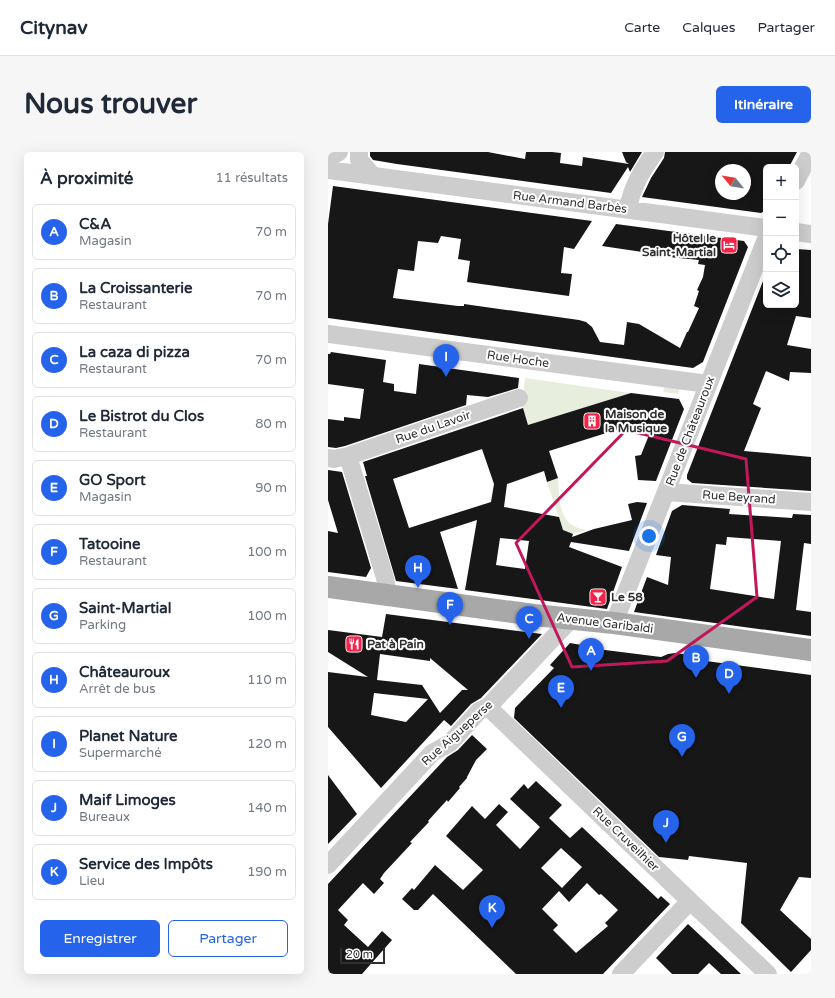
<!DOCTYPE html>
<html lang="fr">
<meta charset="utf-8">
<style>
:root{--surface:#fff;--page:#f6f6f7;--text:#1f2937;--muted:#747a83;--line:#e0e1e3;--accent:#2563eb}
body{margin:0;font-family:"Varela Round",sans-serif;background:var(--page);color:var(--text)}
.controls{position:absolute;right:12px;top:12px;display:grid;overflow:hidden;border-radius:6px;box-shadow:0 4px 16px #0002}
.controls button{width:36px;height:36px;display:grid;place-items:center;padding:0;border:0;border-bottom:1px solid var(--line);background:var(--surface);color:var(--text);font:20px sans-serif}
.compass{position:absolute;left:387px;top:12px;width:36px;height:36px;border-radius:50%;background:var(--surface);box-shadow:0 4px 16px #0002;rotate:300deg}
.scale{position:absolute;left:12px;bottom:10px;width:45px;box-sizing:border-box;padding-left:4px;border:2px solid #303030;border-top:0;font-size:11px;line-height:14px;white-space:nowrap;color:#303030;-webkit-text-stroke:3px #fff;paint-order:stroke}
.you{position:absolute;left:321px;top:384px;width:14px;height:14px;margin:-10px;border:3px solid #fff;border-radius:50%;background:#1a73e8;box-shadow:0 0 0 6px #1a73e833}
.badge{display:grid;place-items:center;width:26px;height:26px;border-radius:50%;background:var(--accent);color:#fff;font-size:13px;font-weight:700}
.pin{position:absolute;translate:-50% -33px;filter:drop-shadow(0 1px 2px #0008)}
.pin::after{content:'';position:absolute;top:21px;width:14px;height:12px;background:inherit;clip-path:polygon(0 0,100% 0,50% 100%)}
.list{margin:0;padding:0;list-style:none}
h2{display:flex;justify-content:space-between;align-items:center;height:52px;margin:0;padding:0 16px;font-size:17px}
h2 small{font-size:13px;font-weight:400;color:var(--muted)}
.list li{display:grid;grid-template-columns:26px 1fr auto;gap:12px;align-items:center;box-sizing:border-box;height:56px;margin:0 8px 8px;padding:0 8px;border:1px solid var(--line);border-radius:6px}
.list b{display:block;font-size:15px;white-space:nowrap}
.list p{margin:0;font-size:13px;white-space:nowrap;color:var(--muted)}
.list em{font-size:13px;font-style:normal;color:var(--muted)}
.actions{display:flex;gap:8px;padding:12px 16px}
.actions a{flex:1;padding:9px 0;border:1px solid var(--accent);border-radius:6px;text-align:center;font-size:14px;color:var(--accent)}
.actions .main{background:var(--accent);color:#fff}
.icon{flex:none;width:22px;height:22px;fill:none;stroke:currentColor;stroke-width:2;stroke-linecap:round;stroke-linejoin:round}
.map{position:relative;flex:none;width:483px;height:822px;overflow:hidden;border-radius:6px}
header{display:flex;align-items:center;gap:24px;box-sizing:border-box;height:56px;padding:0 20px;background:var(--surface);border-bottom:1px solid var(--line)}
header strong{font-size:19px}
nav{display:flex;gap:22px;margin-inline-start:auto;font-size:14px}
.intro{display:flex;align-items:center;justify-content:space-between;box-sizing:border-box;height:96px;padding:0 24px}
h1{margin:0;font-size:28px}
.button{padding:10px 18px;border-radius:6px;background:var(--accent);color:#fff;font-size:14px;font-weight:700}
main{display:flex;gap:24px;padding:0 24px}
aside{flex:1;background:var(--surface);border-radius:6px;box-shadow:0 4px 16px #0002}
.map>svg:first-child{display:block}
</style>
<header>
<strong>Citynav</strong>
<nav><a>Carte</a><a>Calques</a><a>Partager</a></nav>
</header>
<div class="intro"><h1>Nous trouver</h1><a class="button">Itinéraire</a></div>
<main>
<aside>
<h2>À proximité<small>11 résultats</small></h2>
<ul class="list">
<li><span class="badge">A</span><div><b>C&amp;A</b><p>Magasin</p></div><em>70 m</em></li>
<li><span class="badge">B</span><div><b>La Croissanterie</b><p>Restaurant</p></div><em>70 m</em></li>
<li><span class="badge">C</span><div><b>La caza di pizza</b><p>Restaurant</p></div><em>70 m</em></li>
<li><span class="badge">D</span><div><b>Le Bistrot du Clos</b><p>Restaurant</p></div><em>80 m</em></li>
<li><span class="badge">E</span><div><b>GO Sport</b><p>Magasin</p></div><em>90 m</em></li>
<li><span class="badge">F</span><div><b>Tatooine</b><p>Restaurant</p></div><em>100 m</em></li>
<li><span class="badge">G</span><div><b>Saint-Martial</b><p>Parking</p></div><em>100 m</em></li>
<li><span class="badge">H</span><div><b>Châteauroux</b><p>Arrêt de bus</p></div><em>110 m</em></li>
<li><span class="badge">I</span><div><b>Planet Nature</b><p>Supermarché</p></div><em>120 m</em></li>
<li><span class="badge">J</span><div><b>Maif Limoges</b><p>Bureaux</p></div><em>140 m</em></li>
<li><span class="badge">K</span><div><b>Service des Impôts</b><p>Lieu</p></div><em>190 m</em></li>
</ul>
<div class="actions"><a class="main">Enregistrer</a><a>Partager</a></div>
</aside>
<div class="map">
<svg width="483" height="822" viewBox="0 0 483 822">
<rect width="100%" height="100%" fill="#fff"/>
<path fill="#e8eedd" d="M197 226 302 241 304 260 207 294 194 254Z
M338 230 354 232 350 242 335 240Z
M230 326C232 349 229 375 260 378L244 382 235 378 219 330Z"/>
<path fill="#171717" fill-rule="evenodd" d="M42 0H160L197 7 198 0H224L233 1 232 11 254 14 255 5 301 12 298 10 294 0H314L302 20 300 15 283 41 69 12 45 8 42 4Z
M337 0H469L461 15H438V58L433 61 314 45 323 26 336 6ZM393 18H417V42H393Z
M5 34 264 69 246 97 236 95 233 121 244 122 241 144 139 130 142 109 130 107 133 87 113 84 110 91 90 89 86 119 70 117 65 146 130 154H136V152L251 168 258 170 264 175 272 190 296 193 299 170 311 172 352 196 359 180H360L371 156 366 154 371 139 369 138 375 125 377 113 370 112 371 108 321 103V101L274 94 288 72 416 89 420 95 375 210 365 216 0 166V72Z
M468 97 483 98V166L468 164 459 193 483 197V221L462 220 461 229 438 219 425 252 433 256 416 299 483 305V339L364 331 359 327V323L437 124 438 153H468Z
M3 200 58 208 55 230 66 232V239L88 242 91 212 191 226 190 236 160 245 139 243 138 253 17 294 8 296 0 295V267L16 269V265L32 267 36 237 0 232V202H2Z
M303 241 351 247 356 257 328 329 310 328 307 304 313 303 323 278 307 272 221 299 230 326 219 330 216 319 179 332 176 355 231 365 235 378 245 382 244 385 266 377 304 368 300 352 309 350 319 351 301 399 243 390 241 395 294 415 279 457 137 438 149 368 112 380 130 437 68 429 37 324H39L35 310 195 256 200 273ZM154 297 166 332 163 350 81 376 65 327ZM172 386 201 389 197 417 168 413Z
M0 318 14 320 43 416 38 425 0 420V379L10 381 0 348Z
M354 353 402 357 401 362 464 366 465 362 483 363V392L476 391 468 458 483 460V484L306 460 319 425 340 433 343 405 328 403 344 359ZM399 385 453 389 446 447 382 437 388 392 398 393Z
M58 462 214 482 153 546 143 552 123 574 116 568 53 636 0 575V520L40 525 0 500V478L54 485ZM52 502 102 509V506L140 538H134L112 561 94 533 49 528ZM46 541 100 547 78 570 43 563Z
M242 491 259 494 261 496 333 505 340 502 347 501 369 504 378 509 483 523V726L471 725 452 758 483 787V798L463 820 413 771 419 711 361 704 360 708 331 705 186 566 187 556 226 516 222 513Z
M144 583 159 597 148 608 139 625V626L131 635 132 636 120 650 119 648 100 669 101 670 82 690 84 691 56 721 52 727 56 731 46 742 35 731 10 758 20 768 16 773 40 795 54 779 64 788 34 822H0V732L119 605 130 598Z
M0 623 29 662 0 692Z
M208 629 234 653 221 666 242 686 254 675 330 747 333 744 342 752 275 822H188L105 742 90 758H86L74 747 84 736 86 738 107 713 135 738 155 718 118 684 144 654 157 667 171 652 180 660 168 673 192 697 212 675 182 647 196 632 200 637ZM233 696 254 715 234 736 213 716ZM259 731 271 743 273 742 290 758 277 771 280 774 248 801 225 778 230 773 214 757 231 739 241 750Z
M360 772 391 801 413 822H393L381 811 370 822H344L328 806Z"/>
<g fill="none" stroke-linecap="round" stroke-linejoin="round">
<path stroke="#cdcdcd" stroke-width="18" d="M31 0V8L45 24
M0 7 11 0
M0 18 438 76
M468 29 483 0
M300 57C304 34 314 19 327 0
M468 80 483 82
M0 182 380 232
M20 304 57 426 60 443
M0 306 6 307 20 304 191 246
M338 340 483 350
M286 471 438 87
M160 555 362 749 293 822
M0 713 104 601 122 591 151 559 160 555 243 467
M362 749 440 822"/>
<path stroke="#a8a8a8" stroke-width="22" d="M0 435 206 463 286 471 483 498"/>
</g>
<path fill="none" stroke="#c2185b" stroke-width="3" stroke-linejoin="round" d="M298 278 418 307 429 445 339 509 244 515 188 391Z"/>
<defs>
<g id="hotel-square" transform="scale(0.9)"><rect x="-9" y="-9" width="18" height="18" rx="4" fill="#f62349" stroke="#fff"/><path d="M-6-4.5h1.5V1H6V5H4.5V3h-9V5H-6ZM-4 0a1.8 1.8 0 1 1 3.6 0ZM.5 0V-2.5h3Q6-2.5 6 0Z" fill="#fff"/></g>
<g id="building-square" transform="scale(0.9)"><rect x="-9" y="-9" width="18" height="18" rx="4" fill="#f62349" stroke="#fff"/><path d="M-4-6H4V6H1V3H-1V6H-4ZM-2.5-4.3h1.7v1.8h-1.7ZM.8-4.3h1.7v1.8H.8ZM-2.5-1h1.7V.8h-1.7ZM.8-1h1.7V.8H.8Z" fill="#fff"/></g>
<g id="bar-square" transform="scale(0.9)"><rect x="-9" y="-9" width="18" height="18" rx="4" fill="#f62349" stroke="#fff"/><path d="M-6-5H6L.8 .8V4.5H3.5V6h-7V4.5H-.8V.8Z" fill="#fff"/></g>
<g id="restaurant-square" transform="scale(0.9)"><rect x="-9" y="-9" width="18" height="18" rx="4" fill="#f62349" stroke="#fff"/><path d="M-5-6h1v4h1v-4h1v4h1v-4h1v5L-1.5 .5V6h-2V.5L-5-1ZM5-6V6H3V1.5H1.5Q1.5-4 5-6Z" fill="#fff"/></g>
</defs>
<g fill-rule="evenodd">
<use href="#hotel-square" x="401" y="93"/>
<use href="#building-square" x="264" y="269"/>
<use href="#bar-square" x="270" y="445"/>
<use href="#restaurant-square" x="26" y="492"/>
</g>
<g text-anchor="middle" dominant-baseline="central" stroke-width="4" stroke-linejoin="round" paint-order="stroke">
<g font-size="12" fill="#303030" stroke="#fff">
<text transform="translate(242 50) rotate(7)">Rue Armand Barbès</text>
<text transform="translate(190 207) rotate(8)">Rue Hoche</text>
<text transform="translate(105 275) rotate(-19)">Rue du Lavoir</text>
<text transform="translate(362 279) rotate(-69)">Rue de Châteauroux</text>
<text transform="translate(411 345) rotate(4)">Rue Beyrand</text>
<text transform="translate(277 471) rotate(7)">Avenue Garibaldi</text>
<text transform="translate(129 581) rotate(-42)">Rue Aigueperse</text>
<text transform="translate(298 687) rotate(44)">Rue Cruveilhier</text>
</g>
<g font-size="12" font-weight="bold" fill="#303030" stroke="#fff" text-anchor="start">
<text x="388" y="86" text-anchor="end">Hôtel le<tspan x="388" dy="14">Saint-Martial</tspan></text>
<text x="277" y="262">Maison de<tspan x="277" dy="14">la Musique</tspan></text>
<text x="283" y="445">Le 58</text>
<text x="39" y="492">Pat à Pain</text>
</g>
</g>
</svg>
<div class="controls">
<button>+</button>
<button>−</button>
<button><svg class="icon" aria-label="locate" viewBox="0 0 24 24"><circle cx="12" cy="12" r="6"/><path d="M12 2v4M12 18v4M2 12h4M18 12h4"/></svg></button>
<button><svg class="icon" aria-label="layers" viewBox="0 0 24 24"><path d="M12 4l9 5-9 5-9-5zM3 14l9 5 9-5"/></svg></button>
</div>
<svg class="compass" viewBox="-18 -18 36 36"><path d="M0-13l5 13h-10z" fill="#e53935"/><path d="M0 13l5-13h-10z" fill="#747a83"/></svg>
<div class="scale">20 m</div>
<div class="you"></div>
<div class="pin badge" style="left:263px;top:519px">A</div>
<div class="pin badge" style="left:368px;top:526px">B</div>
<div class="pin badge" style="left:201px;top:487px">C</div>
<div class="pin badge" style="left:401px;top:542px">D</div>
<div class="pin badge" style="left:233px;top:556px">E</div>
<div class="pin badge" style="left:122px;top:473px">F</div>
<div class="pin badge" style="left:354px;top:605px">G</div>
<div class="pin badge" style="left:90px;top:436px">H</div>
<div class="pin badge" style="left:118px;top:225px">I</div>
<div class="pin badge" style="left:338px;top:691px">J</div>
<div class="pin badge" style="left:164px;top:776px">K</div>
</div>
</main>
